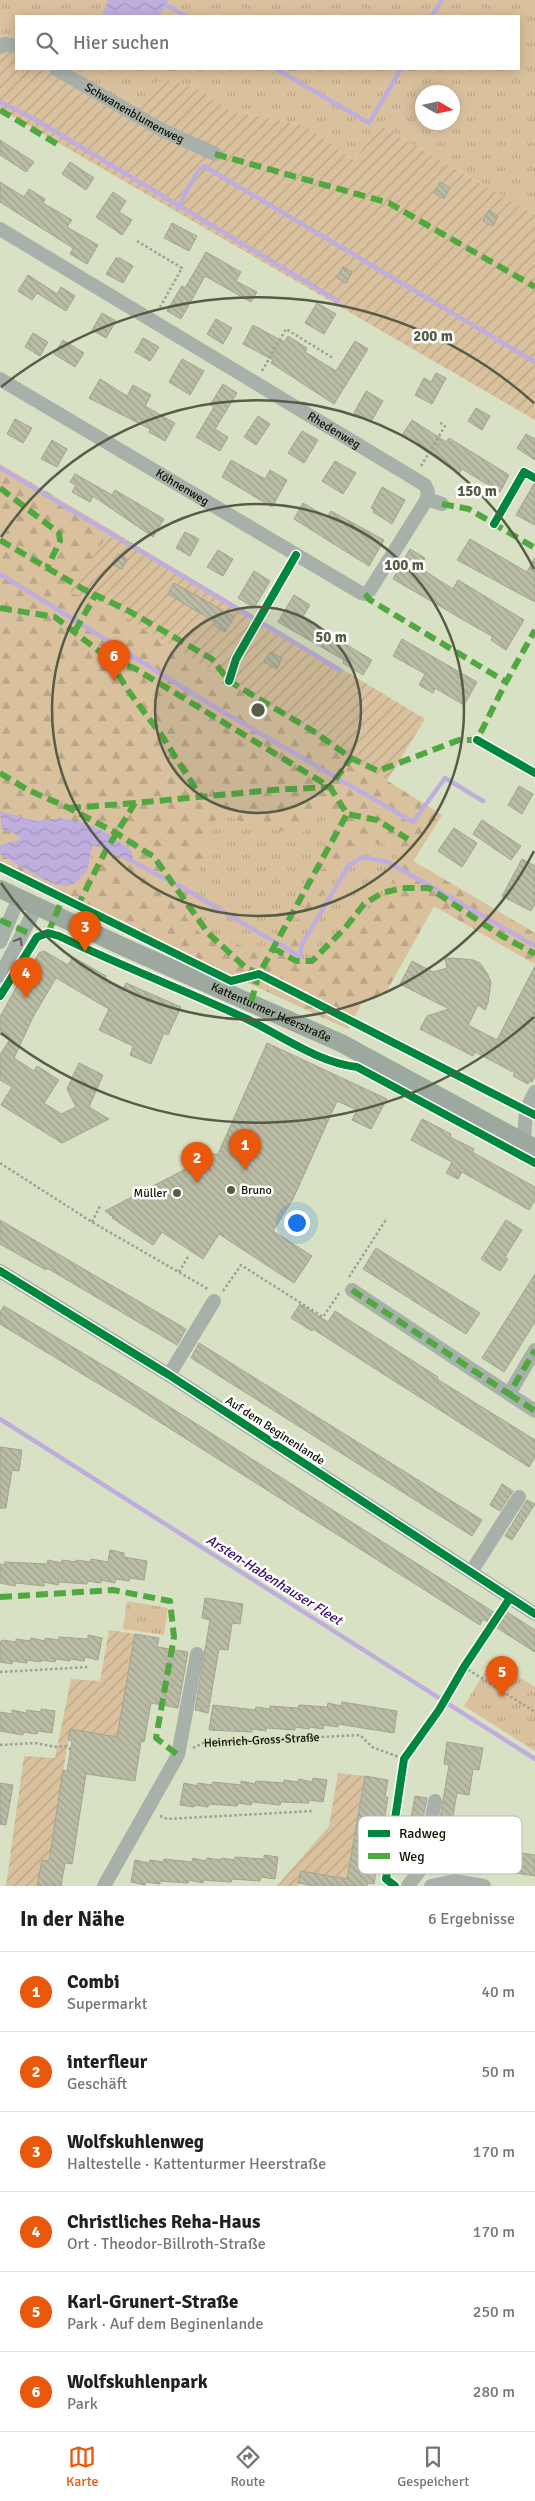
<!DOCTYPE html>
<html lang="de">
<meta charset="utf-8">
<style>
:root{--surface:#fff;--page:#f6f6f6;--text:#202124;--muted:#757577;--line:#e0e0e0;--accent:#ea580c}
body{margin:0;font-family:Signika,sans-serif;background:var(--page);color:var(--text)}
.compass{position:absolute;left:415px;top:85px;width:45px;height:45px;border-radius:50%;background:var(--surface);box-shadow:0 2px 12px #0003;rotate:99deg}
.you{position:absolute;left:296px;top:1222px;width:18px;height:18px;margin:-12px;border:4px solid #fff;border-radius:50%;background:#1a73e8;box-shadow:0 0 0 8px #1a73e833}
.badge{display:grid;place-items:center;width:32px;height:32px;border-radius:50%;background:var(--accent);color:#fff;font-size:16px;font-weight:700}
.pin{position:absolute;translate:-50% -41px;filter:drop-shadow(0 1px 2px #0008)}
.pin::after{content:'';position:absolute;top:26px;width:18px;height:15px;background:inherit;clip-path:polygon(0 0,100% 0,50% 100%)}
.list{margin:0;padding:0;list-style:none}
h2{display:flex;justify-content:space-between;align-items:center;height:65px;margin:0;padding:0 20px;font-size:21px}
h2 small{font-size:16px;font-weight:400;color:var(--muted)}
.list li{display:grid;grid-template-columns:32px 1fr auto;gap:15px;align-items:center;box-sizing:border-box;height:80px;padding:0 20px;border-top:1px solid var(--line)}
.list b{display:block;font-size:19px;white-space:nowrap}
.list p{margin:0;font-size:16px;white-space:nowrap;color:var(--muted)}
.list em{font-size:16px;font-style:normal;color:var(--muted)}
.icon{flex:none;width:28px;height:28px;fill:none;stroke:currentColor;stroke-width:2;stroke-linecap:round;stroke-linejoin:round}
.map{position:relative;flex:none;width:535px;height:1886px;overflow:hidden}
.search{position:absolute;background:var(--surface);box-shadow:0 2px 12px #0003;left:15px;right:15px;top:15px;height:55px;display:flex;align-items:center;gap:12px;box-sizing:border-box;padding:0 18px;border-radius:0px;color:var(--muted);font-size:19px}
.sheet{height:545px;background:var(--surface)}
nav{display:flex;justify-content:space-around;align-items:center;box-sizing:border-box;height:70px;border-top:1px solid var(--line);background:var(--surface);font-size:14px;color:var(--muted)}
nav a{display:grid;justify-items:center;gap:2px}
nav .on{color:var(--accent)}
.map>svg:first-child{display:block}
</style>
<div class="map">
<svg width="535" height="1886" viewBox="0 0 535 1886">
<defs>
<pattern id="grass-tufts" width="24" height="20" patternUnits="userSpaceOnUse" patternTransform="scale(1.25)"><rect width="24" height="20" fill="#dac19e"/><path d="M3 7l-1-3M5 7V3M7 7l1-3M15 17l-1-3M17 17v-4M19 17l1-3" fill="none" stroke="#baa586"/></pattern>
<pattern id="forest-firs" width="22" height="20" patternUnits="userSpaceOnUse" patternTransform="scale(1.25)"><rect width="22" height="20" fill="#dac19e"/><path d="M5 1l3.5 6h-7zM16 11l3.5 6h-7z" fill="#baa586"/></pattern>
<pattern id="garden-furrows" width="10" height="10" patternUnits="userSpaceOnUse" patternTransform="scale(1.25)"><rect width="10" height="10" fill="#dac19e"/><path d="M-1 1l2-2M0 10L10 0M9 11l2-2" fill="none" stroke="#baa586"/></pattern>
<pattern id="water-waves" width="16" height="10" patternUnits="userSpaceOnUse" patternTransform="scale(1.25)"><rect width="16" height="10" fill="#bfaedd"/><path d="M0 5q4-4 8 0t8 0" fill="none" stroke="#a395bc"/></pattern>
<pattern id="building-back-hatch" width="6" height="6" patternUnits="userSpaceOnUse" patternTransform="scale(1.25)"><rect width="6" height="6" fill="#babca6"/><path d="M-1 5l2 2M0 0l6 6M5-1l2 2" fill="none" stroke="#9fa18d"/></pattern>
</defs>
<rect width="100%" height="100%" fill="#d9e1c5"/>
<path fill="url(#grass-tufts)" fill-rule="evenodd" d="M0 0H535V215L377 124 355 161 304 125 233 112 195 87 136 113 64 69H519V16H16V40L7 35 0 38ZM422 92H452V122H422Z
M0 464 111 530 70 591 442 815 413 861 535 933V964L434 906 386 992 361 1004 348 1029 82 906 0 863Z
M127 1601 168 1608 164 1635 123 1629Z
M492 1660 535 1687V1751L464 1706Z"/>
<path fill="url(#forest-firs)" fill-rule="evenodd" d="M0 464 111 530 70 592 108 606 442 815 413 861 535 933V964L434 906 386 992 361 1004 348 1029 82 906 0 863V854L36 876 91 861 93 844 133 863 86 823 60 818 36 821 0 811ZM329 807 346 826 289 934 279 949 267 953 201 934 186 918 187 893 209 850 208 836 214 821 230 817 251 826 301 834 320 812ZM360 838 370 843 393 845 400 864 387 894 324 956 311 964 297 957 300 933 346 854Z
M0 824 2 829 23 839 0 845Z"/>
<path fill="url(#garden-furrows)" d="M7 35 16 40V69H64L136 112 158 81 166 80 195 87 233 112 304 125 355 161 377 124 535 215V420L0 109V38Z
M111 530 425 719 387 781 108 606 69 592Z
M109 1630 135 1634 117 1737 70 1729 49 1861 42 1860 37 1886H6L24 1756 55 1758 71 1679 100 1681Z
M338 1773 365 1776 347 1879 301 1871 298 1886H277L329 1826Z"/>
<path fill="url(#water-waves)" d="M108 0H169L159 16H102Z
M0 811 36 821 61 818 86 823 105 832 132 851 133 863 93 845C89 854 91 864 85 873 81 879 73 886 66 886 51 887 14 862 0 854V845L22 839 12 832 2 829Z"/>
<g fill="none" stroke-linecap="round" stroke-linejoin="round">
<path stroke="#bfaedd" stroke-width="4.5" d="M166 5 186 16
M432 16 442 0
M276 69 369 123 401 69
M0 102 31 117 338 301
M178 207 198 171 204 166 535 362
M0 468 252 617
M0 574 213 706 413 822 445 778 483 801
M262 623 340 670
M130 860 173 883
M178 885 275 942
M278 943 300 957 302 944 349 865 363 857 388 862 535 946
M0 1419 535 1759"/>
</g>
<path fill="url(#building-back-hatch)" stroke="#a2a48e" d="M0 140 34 162 26 172 0 155Z
M70 162 94 178 86 190 62 174Z
M0 182 24 197 29 189 45 199 43 203 72 220 67 227 98 245 87 264 70 254 73 248 0 202Z
M440 182 450 188 444 199 434 193Z
M113 192 126 201 119 212 132 220 122 235 96 217Z
M489 210 498 216 493 226 483 221Z
M172 223 197 236 189 251 164 238Z
M206 252 241 272 236 281 257 292 251 302 205 276 181 319 167 311 178 292 182 286 185 288Z
M116 258H120L133 266 123 283 106 274Z
M343 267 352 272 346 283 337 278Z
M28 275 57 294 61 287 75 296 66 311 37 293 32 300 18 291Z
M317 303 336 314 324 334 305 323Z
M102 313 116 321 106 338 92 330Z
M216 319 232 328 223 344 207 334Z
M253 325 284 342 288 336 307 348 305 352 336 371 355 341 368 349 334 404 271 363 273 360 243 344Z
M33 333 48 342 40 356 25 347Z
M143 338 159 347 150 361 135 352Z
M63 340 84 353 75 367 54 354Z
M182 359 204 371 190 395 169 382Z
M436 373 446 378 432 404 415 395 424 378 431 382Z
M100 379 127 396 133 385 151 395 145 406 175 423 165 441 149 432 150 429 89 398Z
M223 384 237 393 215 429 228 437 220 451 196 437 214 407 210 405Z
M366 391 383 401 371 422 354 413Z
M476 408 490 416 482 430 468 421Z
M258 416 270 424 256 445 244 437Z
M15 419 32 428 23 443 7 434Z
M412 420 446 442 449 438 509 475 500 492 462 469 459 474 402 435Z
M302 431 318 440 304 463 288 453Z
M526 434 535 439V460L517 448Z
M52 440 67 449 57 467 41 459Z
M231 460 265 479 270 470 287 480 272 507 222 477Z
M335 461 356 473 343 494 322 481Z
M75 474 112 495 115 490 164 519 153 537 93 496 90 502 72 492 76 485 70 482Z
M535 482V525L516 515Z
M382 487 405 500 392 524 373 512 374 510 371 508Z
M303 503 327 517 331 511 384 540 369 566 294 519Z
M185 532 199 539 190 556 176 548Z
M470 539 527 572 535 557V602L457 560Z
M410 549 425 558 420 568 453 589 458 580 524 620 506 650 491 640 493 637 393 579Z
M218 550 233 559 223 576 207 567Z
M118 554 127 559 122 569 112 564Z
M254 571 270 581 254 608 238 598Z
M174 583 234 617 225 632 214 625 215 622 168 594Z
M294 595 310 605 302 618 343 640 342 642 372 660 363 675 343 663 344 660 278 622Z
M402 639 477 682 464 705 435 688 433 693 419 685 425 674 393 656Z
M270 652 282 658 277 669 264 662Z
M519 786 533 794 522 814 508 805Z
M482 820 521 846 511 860 473 834Z
M454 828 477 843 462 867 438 851Z
M522 859 535 866V904L531 911 502 896Z
M44 951 68 965 73 957 106 976 105 978 123 989 126 983 181 1007 168 1035 164 1033 151 1064 130 1055 133 1046 99 1030 109 1009 56 978 33 1017 14 1058 34 1071 37 1066 59 1080 44 1103 61 1114 76 1107 67 1089 79 1063 103 1075 89 1107 109 1119 62 1143 1 1105 12 1087 0 1080V1055L10 1039 0 1034V1017L23 975 29 970 39 953Z
M452 958 473 960 480 963 488 975 491 982 488 1003 485 1010 478 1005 468 1025 497 1040 535 966V1076L532 1082 529 1081 528 1084 513 1076 515 1073 475 1052 473 1056 420 1029 427 1016 449 1009 400 984 412 961 433 972 447 968 445 959Z
M267 1043 387 1099 371 1129 352 1120 357 1110 337 1101 293 1199 273 1231 312 1256 294 1283 219 1234 203 1259 162 1232 153 1245 112 1218 113 1217 105 1211 201 1161 206 1154H218Z
M422 1119 451 1134 450 1137 474 1149 472 1152 535 1187V1200L529 1210 462 1172 458 1179 446 1173 452 1162 411 1140Z
M0 1220 186 1329 177 1345 47 1268 46 1270 0 1244Z
M506 1220 522 1230 505 1257 508 1259 500 1271 481 1259Z
M376 1248 480 1313 466 1334 363 1269Z
M535 1274V1322L504 1372 482 1358Z
M300 1304 328 1322 335 1311 438 1377 437 1379 535 1440V1457L529 1467 313 1329 312 1331 291 1318Z
M4 1306 116 1373 503 1618 507 1612 535 1630V1652L483 1619 480 1625 117 1395 0 1324V1312Z
M199 1343 482 1520 472 1536 191 1358Z
M0 1447 22 1450 19 1471 12 1470 6 1508H0Z
M502 1484 513 1491 500 1511 490 1505Z
M527 1500 535 1504 512 1540 505 1536Z
M110 1550 124 1553V1557L147 1561 144 1580 130 1578 129 1581 116 1579 115 1583 101 1580V1583L87 1581V1584L59 1582 58 1585 44 1582V1586L16 1583 15 1586 0 1583V1564L4 1565 5 1562 47 1564 48 1560 62 1563V1560L76 1562V1560L90 1562 91 1559 108 1562Z
M205 1598 243 1604 240 1624 232 1623 228 1650 219 1649 208 1713 195 1710 210 1620 202 1618Z
M135 1634 159 1638 157 1647 188 1652 178 1708 151 1703 144 1742 141 1741 135 1781 86 1774 72 1864 65 1863 61 1886H37L42 1860 49 1861 63 1770 67 1771 72 1741 68 1740 70 1729 117 1737Z
M88 1635 102 1638 98 1660 85 1657 84 1661 70 1659V1661L56 1659 55 1662 41 1660V1662L27 1660V1663L13 1661 12 1664 0 1662V1642L2 1640 16 1642V1639L30 1641 31 1638 45 1641V1638L59 1640V1637L88 1639Z
M342 1702 397 1711 394 1733 338 1724V1727L324 1725 323 1729 309 1727V1729L295 1727V1730L266 1728V1731L252 1729V1732L209 1730 213 1705 255 1710 256 1707 270 1709V1706L298 1708 299 1705 327 1707 328 1703 341 1706Z
M41 1709 55 1711 52 1733 38 1731 37 1734 23 1732V1735L0 1731V1712L12 1714V1710L26 1713 27 1710 41 1712Z
M447 1742 483 1748 479 1770 473 1769 469 1795 457 1793 448 1843 535 1855V1876L433 1860 449 1765 444 1764Z
M365 1776 388 1780 385 1797H388L374 1884 368 1883 367 1886H314L298 1883 301 1871 347 1879Z
M313 1778 327 1780 323 1802 309 1800V1803L281 1802 280 1805 252 1802 251 1805 238 1803 237 1806 209 1804 208 1807 195 1805 194 1807 180 1805 184 1783 198 1786V1783L212 1785 213 1782 241 1785V1781L255 1784 256 1781 284 1783V1780L298 1782 299 1779 312 1782Z
M0 1783 13 1785 6 1825 0 1824Z
M415 1796 427 1798 415 1858 404 1857Z
M264 1855 278 1857 275 1879 261 1877 260 1881 232 1879 231 1882 203 1880V1883L189 1880 188 1883 160 1881V1884L146 1882 145 1885 131 1882 135 1860 149 1863 150 1860 163 1862 164 1859 192 1862 193 1858 206 1861 207 1858 221 1860V1858L235 1860V1857L264 1859Z"/>
<g fill="none" stroke-linecap="round" stroke-linejoin="round">
<g stroke="#9aa198" stroke-width="2.5" stroke-dasharray="2.5 2.5" stroke-linecap="butt">
<path d="M137 241 182 268 159 309"/>
<path d="M262 371 286 329 333 358"/>
<path d="M421 466 445 426 439 422"/>
<path d="M0 1163 92 1222 208 1289"/>
<path d="M92 1222 101 1204"/>
<path d="M179 1272 189 1255"/>
<path d="M349 1277 387 1218"/>
<path d="M223 1291 241 1265 323 1317 340 1292"/>
<path d="M464 1667 535 1712"/>
<path d="M0 1672 89 1667"/>
<path d="M0 1745 35 1743 56 1747 67 1746 71 1750"/>
<path id="s1" d="M193 1748 203 1743 360 1735 372 1747 404 1759"/>
<path d="M160 1816 167 1819 313 1811"/>
<path d="M0 1822H3"/>
</g>
<g stroke="#a7b1aa" stroke-width="14">
<path d="M0 47 5 44 16 46"/>
<path id="s2" d="M56 69 162 130 215 154"/>
<path id="s3" d="M0 229 425 485 428 492 427 499 442 504"/>
<path id="s4" d="M0 379 361 593 365 594 370 590 427 499"/>
<path d="M0 942 19 898"/>
<path d="M0 976 37 906"/>
<path d="M524 1142 526 1110 535 1092"/>
<path d="M0 1271 169 1375 535 1614"/>
<path d="M352 1290 509 1394 535 1350"/>
<path d="M169 1375 214 1301"/>
<path d="M509 1394 535 1411"/>
<path d="M471 1572 519 1497"/>
<path d="M104 1886 178 1755 197 1654"/>
<path d="M408 1886 423 1866 435 1801"/>
<path d="M431 1886 454 1881 484 1886"/>
</g>
<path stroke="#9da89f" stroke-width="18" id="s5" d="M0 889 126 948 341 1043 535 1148"/>
<path stroke="#51a840" stroke-width="6" stroke-dasharray="12 6" stroke-linecap="butt" d="M0 110 57 144
M215 154 389 203 535 287
M0 488 59 533 60 541 47 568
M442 504 469 509 535 548
M0 540 83 589 127 610 212 659 229 681 313 731 351 758 378 771 459 740H477L506 682 535 630
M365 594 370 600 506 682
M0 608 55 617 109 659 134 668 330 787 347 814 377 820 408 839
M75 631 96 594
M109 659 127 689 162 736 201 797
M0 773 28 790 69 808 116 833 154 857 208 933 245 967 259 974
M69 808 135 803
M77 907 105 852 135 803 273 790 330 787 351 758
M0 920 37 937
M48 933 62 900
M273 948 296 961H312L345 928 364 904 382 893 402 888H429L502 936 535 954
M251 1002 259 974 347 814
M352 1290 509 1394 535 1350
M509 1394 535 1411
M0 1597 113 1590 170 1601 174 1637 156 1738 178 1755"/>
<g stroke="#fff" stroke-width="11">
<path id="cycleway" d="M494 524 524 472 535 478
M229 681 236 659 296 555
M477 740 535 773
M0 867 231 981 259 974 535 1115
M0 996 37 937 48 933 59 936C121 966 184 990 247 1019 282 1036 319 1063 357 1067L535 1163
M0 1271 169 1375 535 1614
M395 1886 386 1879 404 1759 439 1710 464 1667 510 1598"/>
</g>
<use href="#cycleway" stroke="#00873e" stroke-width="8"/>
</g>
<defs><path id="oneway-chevron" d="M-2-3.5L2.5 0L-2 3.5" fill="none" stroke-width="1.6" stroke-linecap="round" stroke-linejoin="round" transform="scale(1.25)"/></defs>
<use stroke="#5c6256" href="#oneway-chevron" transform="translate(19 941) rotate(-61)"/>
<circle cx="258" cy="710" r="103" fill="#565c47" fill-opacity=".12"/>
<g fill="none" stroke="#565c47" stroke-width="2.5">
<circle cx="258" cy="710" r="103"/>
<circle cx="258" cy="710" r="206"/>
<path d="M534 851A310 310 0 0 1 1 883M1 537A310 310 0 0 1 534 569"/>
<path d="M534 1017A413 413 0 0 1 1 1033M1 387A413 413 0 0 1 534 403"/>
</g>
<g fill="#565c47" stroke="#fff" stroke-width="2">
<circle cx="231" cy="1190" r="5"/>
<circle cx="177" cy="1193" r="5"/>
</g>
<g text-anchor="middle" dominant-baseline="central" stroke-width="5" stroke-linejoin="round" paint-order="stroke">
<g font-size="12" fill="#101403" stroke="#fff">
<text stroke="none"><textPath href="#s2" startOffset="90">Schwanenblumenweg</textPath></text>
<text stroke="none"><textPath href="#s3" startOffset="390">Rhedenweg</textPath></text>
<text stroke="none"><textPath href="#s4" startOffset="212">Köhnenweg</textPath></text>
<text stroke="none"><textPath href="#s5" startOffset="298">Kattenturmer Heerstraße</textPath></text>
<text transform="translate(275 1431) rotate(33)">Auf dem Beginenlande</text>
<text stroke="none"><textPath href="#s1" startOffset="70">Heinrich-Gross-Straße</textPath></text>
</g>
<g font-size="12" fill="#101403" stroke="#fff" text-anchor="start">
<text x="241" y="1190">Bruno</text>
<text x="167" y="1193" text-anchor="end">Müller</text>
</g>
<g font-size="14" font-style="italic" fill="#3d0e6b" stroke="#fff">
<text transform="translate(274 1580) rotate(32)">Arsten-Habenhauser Fleet</text>
</g>
</g>
<rect x="358" y="1816" width="164" height="58" rx="8" fill="#fff" stroke="#b7b8b3" stroke-width="1"/>
<rect x="368" y="1830" width="22" height="7" fill="#00873e"/>
<rect x="368" y="1853" width="22" height="6" fill="#51a840"/>
<g font-size="14" fill="#101403">
<text x="399" y="1838">Radweg</text>
<text x="399" y="1861">Weg</text>
</g>
<circle cx="258" cy="710" r="8" fill="#565c47" stroke="#fff" stroke-width="2.5"/>
<g font-size="15" text-anchor="middle" font-weight="bold" fill="#565c47" stroke="#fff" stroke-width="5" stroke-linejoin="round" paint-order="stroke">
<text x="433" y="341">200 m</text>
<text x="477" y="496">150 m</text>
<text x="404" y="570">100 m</text>
<text x="331" y="642">50 m</text>
</g>
</svg>
<svg class="compass" viewBox="-18 -18 36 36"><path d="M0-13l5 13h-10z" fill="#e53935"/><path d="M0 13l5-13h-10z" fill="#757577"/></svg>
<div class="you"></div>
<div class="pin badge" style="left:245px;top:1170px">1</div>
<div class="pin badge" style="left:197px;top:1183px">2</div>
<div class="pin badge" style="left:85px;top:952px">3</div>
<div class="pin badge" style="left:26px;top:998px">4</div>
<div class="pin badge" style="left:502px;top:1697px">5</div>
<div class="pin badge" style="left:114px;top:681px">6</div>
<div class="search"><svg class="icon" aria-label="search" viewBox="0 0 24 24"><circle cx="10" cy="10" r="6"/><path d="M15 15l6 6"/></svg>Hier suchen</div>
</div>
<section class="sheet">
<h2>In der Nähe<small>6 Ergebnisse</small></h2>
<ul class="list">
<li><span class="badge">1</span><div><b>Combi</b><p>Supermarkt</p></div><em>40 m</em></li>
<li><span class="badge">2</span><div><b>interfleur</b><p>Geschäft</p></div><em>50 m</em></li>
<li><span class="badge">3</span><div><b>Wolfskuhlenweg</b><p>Haltestelle · Kattenturmer Heerstraße</p></div><em>170 m</em></li>
<li><span class="badge">4</span><div><b>Christliches Reha-Haus</b><p>Ort · Theodor-Billroth-Straße</p></div><em>170 m</em></li>
<li><span class="badge">5</span><div><b>Karl-Grunert-Straße</b><p>Park · Auf dem Beginenlande</p></div><em>250 m</em></li>
<li><span class="badge">6</span><div><b>Wolfskuhlenpark</b><p>Park</p></div><em>280 m</em></li>
</ul>
</section>
<nav>
<a class="on"><svg class="icon" aria-label="map" viewBox="0 0 24 24"><path d="M3 6l6-2 6 2 6-2v14l-6 2-6-2-6 2zM9 4v14M15 6v14"/></svg>Karte</a>
<a><svg class="icon" aria-label="directions" viewBox="0 0 24 24"><path d="M12 3l9 9-9 9-9-9zM9 14v-3h6M13 9l2 2-2 2"/></svg>Route</a>
<a><svg class="icon" aria-label="saved" viewBox="0 0 24 24"><path d="M7 4h10v16l-5-4-5 4z"/></svg>Gespeichert</a>
</nav>
